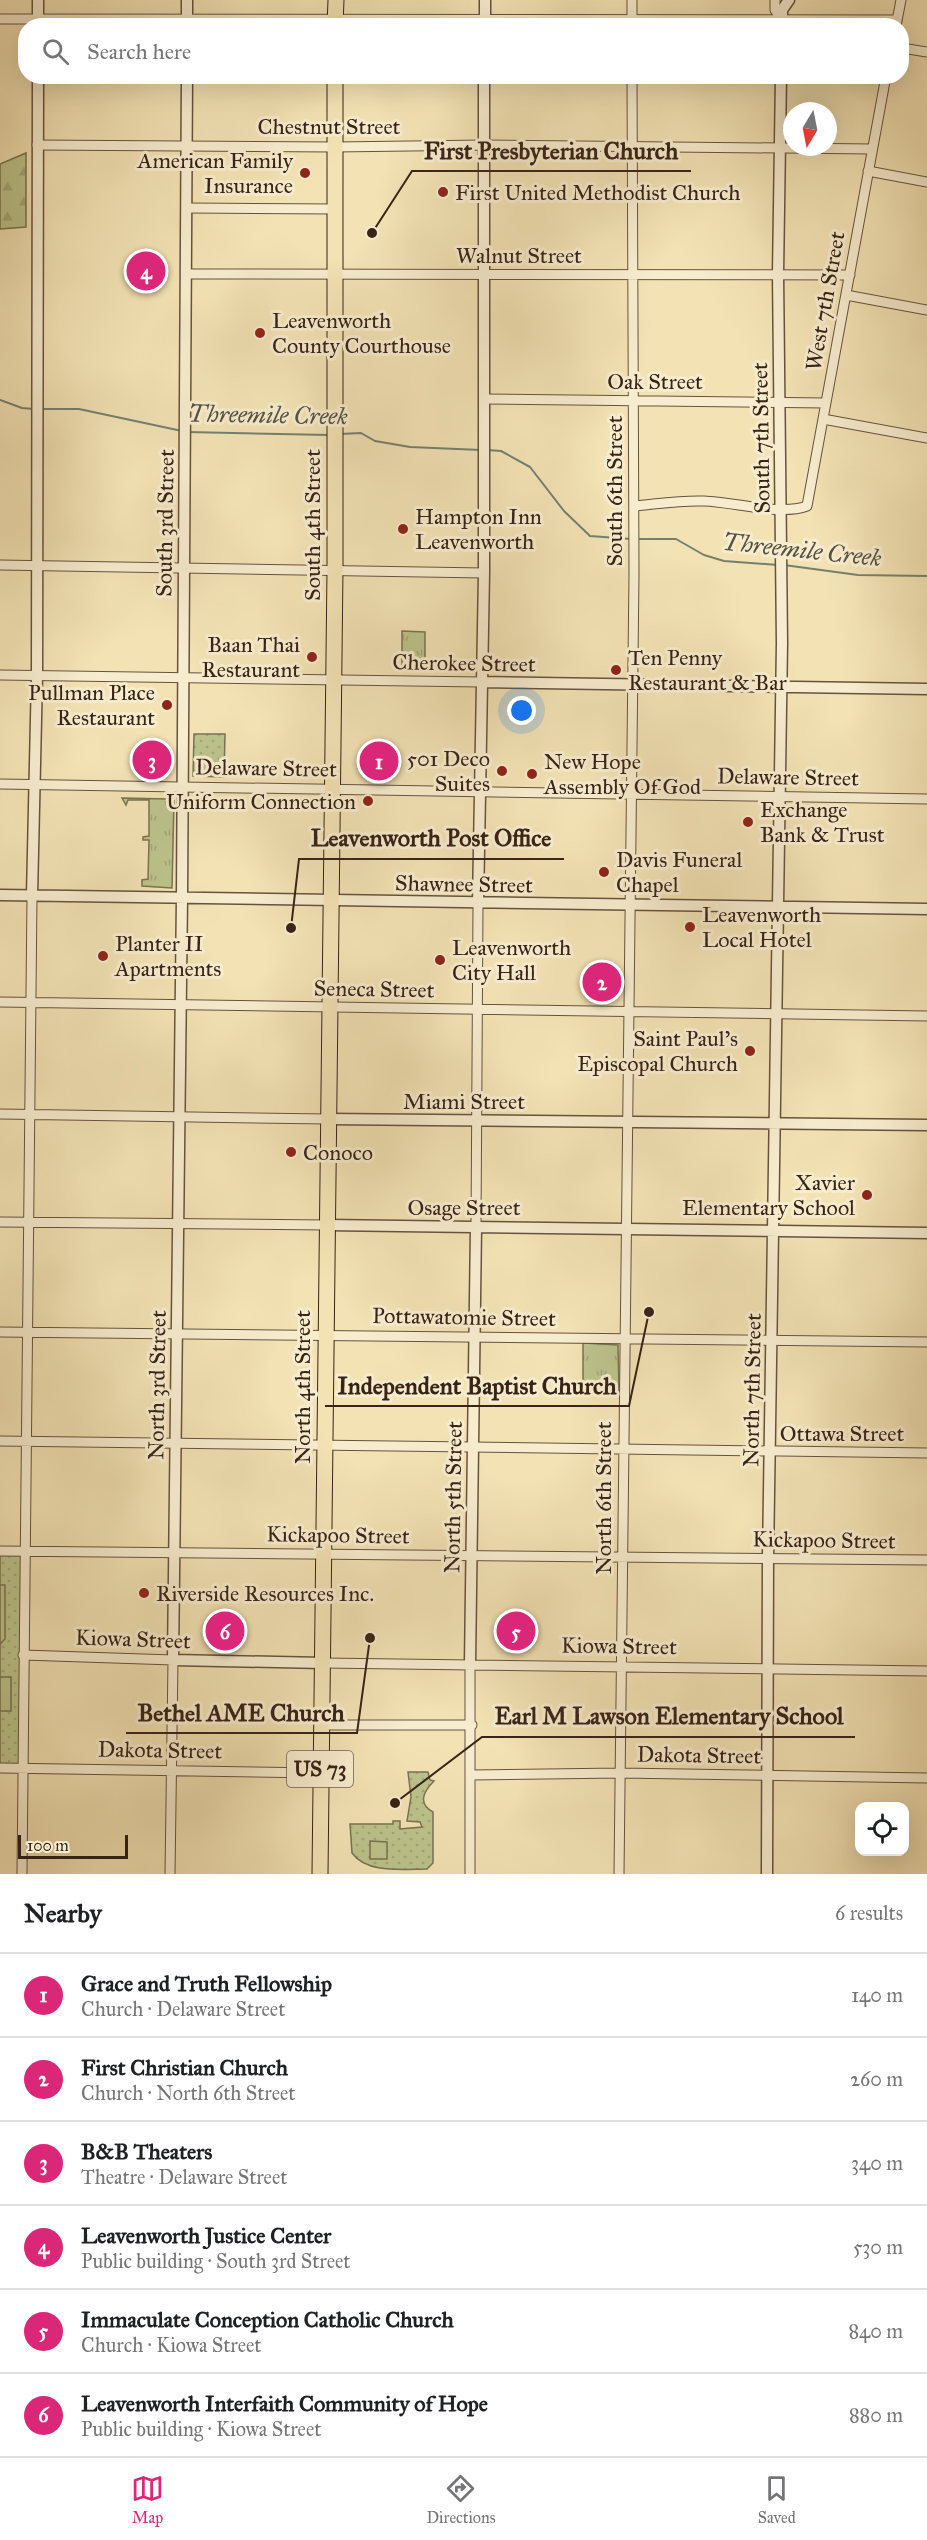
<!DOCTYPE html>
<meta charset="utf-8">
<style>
:root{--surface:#fff;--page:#f2f2f2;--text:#202124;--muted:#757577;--line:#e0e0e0;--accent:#db2777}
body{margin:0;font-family:"IM FELL Great Primer",serif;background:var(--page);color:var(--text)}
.controls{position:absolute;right:18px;bottom:18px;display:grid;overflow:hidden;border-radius:12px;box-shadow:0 6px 24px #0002}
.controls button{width:54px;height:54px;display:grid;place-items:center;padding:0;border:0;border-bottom:2px solid var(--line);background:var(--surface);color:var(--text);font:30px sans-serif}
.compass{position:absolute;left:783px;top:102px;width:54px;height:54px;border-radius:50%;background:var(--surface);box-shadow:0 6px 24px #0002;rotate:190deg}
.scale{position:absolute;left:18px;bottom:15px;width:110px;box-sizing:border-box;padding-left:6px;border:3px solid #382317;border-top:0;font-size:16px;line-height:21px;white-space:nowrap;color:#382317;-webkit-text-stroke:4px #f7ecce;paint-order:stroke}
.you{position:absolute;left:522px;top:711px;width:21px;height:21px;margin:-15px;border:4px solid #fff;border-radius:50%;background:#1a73e8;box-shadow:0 0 0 9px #1a73e833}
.badge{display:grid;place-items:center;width:39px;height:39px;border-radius:50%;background:var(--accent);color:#fff;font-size:20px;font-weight:700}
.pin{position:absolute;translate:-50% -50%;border:3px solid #fff;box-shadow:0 2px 6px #0006}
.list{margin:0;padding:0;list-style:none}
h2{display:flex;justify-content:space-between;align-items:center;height:78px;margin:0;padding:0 24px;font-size:26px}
h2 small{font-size:20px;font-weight:400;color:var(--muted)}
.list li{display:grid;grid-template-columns:39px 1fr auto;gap:18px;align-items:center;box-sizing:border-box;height:84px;padding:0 24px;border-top:2px solid var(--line)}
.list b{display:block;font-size:22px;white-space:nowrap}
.list p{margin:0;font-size:20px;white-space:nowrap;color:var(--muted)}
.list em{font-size:20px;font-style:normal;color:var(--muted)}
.icon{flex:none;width:33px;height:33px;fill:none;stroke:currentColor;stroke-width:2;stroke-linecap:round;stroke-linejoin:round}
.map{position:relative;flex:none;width:927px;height:1874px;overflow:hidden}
.search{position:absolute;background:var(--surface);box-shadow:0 6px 24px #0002;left:18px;right:18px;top:18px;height:66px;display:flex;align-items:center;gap:15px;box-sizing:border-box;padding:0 21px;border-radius:24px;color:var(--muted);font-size:22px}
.sheet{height:582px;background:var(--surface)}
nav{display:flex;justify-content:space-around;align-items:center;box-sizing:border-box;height:84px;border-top:2px solid var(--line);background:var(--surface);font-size:16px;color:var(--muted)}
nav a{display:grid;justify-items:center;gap:3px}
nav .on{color:var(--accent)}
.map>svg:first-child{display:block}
</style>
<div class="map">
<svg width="927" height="1874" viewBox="0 0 927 1874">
<defs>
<pattern id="grass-tufts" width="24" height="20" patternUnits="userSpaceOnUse" patternTransform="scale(1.5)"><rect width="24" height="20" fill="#bcc38c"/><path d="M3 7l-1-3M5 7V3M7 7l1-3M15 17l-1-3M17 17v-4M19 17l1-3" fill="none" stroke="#a2a778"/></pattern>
<pattern id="forest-firs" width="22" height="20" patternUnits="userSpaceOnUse" patternTransform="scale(1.5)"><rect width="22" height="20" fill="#bcc38c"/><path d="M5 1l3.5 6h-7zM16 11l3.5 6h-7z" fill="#a2a778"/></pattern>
<pattern id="park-dots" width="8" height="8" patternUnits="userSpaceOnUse" patternTransform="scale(1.5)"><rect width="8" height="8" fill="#bcc38c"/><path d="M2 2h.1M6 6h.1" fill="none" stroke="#a2a778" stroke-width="1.8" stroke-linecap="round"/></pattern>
</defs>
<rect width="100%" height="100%" fill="#f2e2b4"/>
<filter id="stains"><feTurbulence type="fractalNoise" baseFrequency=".00333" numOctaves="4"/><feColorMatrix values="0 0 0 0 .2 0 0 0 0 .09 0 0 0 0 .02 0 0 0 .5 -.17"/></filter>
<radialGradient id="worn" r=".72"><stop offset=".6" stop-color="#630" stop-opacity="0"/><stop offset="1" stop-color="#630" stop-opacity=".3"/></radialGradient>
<path fill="url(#grass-tufts)" stroke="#7a7352" stroke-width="1.5" d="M402 631 425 632V671L402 670Z
M122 798 169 799V802H173L174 800 172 888 142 886V880L148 879 149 840H143V837L149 836V800H128L126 805Z
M583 1343 618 1345 619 1391H583Z"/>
<path fill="url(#forest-firs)" stroke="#7a7352" stroke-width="1.5" d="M26 153V227L0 229V164Z"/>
<path fill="url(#park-dots)" stroke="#7a7352" stroke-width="1.5" d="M194 734H225L224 777 193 776Z
M0 1551H24L23 1768H0Z
M408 1772H428L430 1780 434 1781C424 1791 417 1803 433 1812V1863L427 1869C403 1869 367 1874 352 1853L350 1824H393V1821H400V1829L422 1827 420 1822 407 1821 411 1797Z"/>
<path fill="#bcc38c" stroke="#7a7352" stroke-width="1.5" d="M0 1585H5V1639L0 1644Z
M0 1677H11V1711H0Z
M370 1841 387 1842V1859H370Z"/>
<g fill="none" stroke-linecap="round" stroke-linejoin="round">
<path stroke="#74806f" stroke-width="2" d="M0 400 22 408 34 409
M40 409H79L182 431
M187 432 329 435
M340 434 361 433 375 441 410 447 481 450
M487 450 501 451 530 467 564 511 590 536 631 539
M636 539H676L704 555 724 561 778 565
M784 565 858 575 927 576"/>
<g stroke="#66533e" stroke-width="11">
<path id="minor" d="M775 0V10L782 19
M0 19 897 20
M632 26V0
M896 26 901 0
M902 48 927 52
M37 145 335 147 484 145 872 149
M868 171 927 182
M187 208 335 209
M187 274 850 275
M846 295 927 310
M484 399 826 403
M823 419 927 438
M634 506C657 504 681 500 704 501 735 502 780 516 807 506L886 76
M0 565 484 573
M0 675 481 682
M0 784 927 799
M0 1002 927 1016
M0 1114 327 1119
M0 1222 327 1225
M476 1227 478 904
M0 1332 927 1342
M0 1441 927 1453
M0 1551 927 1560
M23 1655 173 1660 170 1874
M323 1663 927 1671
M321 1725H472
M0 1768 320 1773
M471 1775 620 1773 927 1778
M22 1874 32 896
M470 1874V1664
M619 1874 634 574 632 76"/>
</g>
<g stroke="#66533e" stroke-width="13">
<path id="tertiary" d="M38 26V0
M187 26V0
M485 26V0
M782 26V10L789 0
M187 76 182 897 173 1660 323 1663
M481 682 927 689
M0 895 927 909
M32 896 37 675 38 76
M478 904 484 573V76
M327 1119 927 1125
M327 1225 927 1233
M470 1664 476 1227
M767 1874 768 1558 782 643 778 274 781 76"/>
</g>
<g stroke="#382317" stroke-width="17">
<path id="trunk" d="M335 26 336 0
M320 1874 335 570V76"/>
</g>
<use href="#minor" stroke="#f7ecce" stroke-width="9"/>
<use href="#tertiary" stroke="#f7ecce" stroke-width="10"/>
<use href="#trunk" stroke="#f2e2b4" stroke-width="15"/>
</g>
<g fill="#8f2418" stroke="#f7ecce" stroke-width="2">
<circle cx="305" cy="173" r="6"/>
<circle cx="443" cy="192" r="6"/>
<circle cx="260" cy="333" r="6"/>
<circle cx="403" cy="529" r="6"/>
<circle cx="312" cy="657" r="6"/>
<circle cx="616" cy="670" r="6"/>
<circle cx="167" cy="705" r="6"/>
<circle cx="502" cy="771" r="6"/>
<circle cx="532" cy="774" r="6"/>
<circle cx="368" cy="801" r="6"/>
<circle cx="748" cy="822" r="6"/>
<circle cx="604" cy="872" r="6"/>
<circle cx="690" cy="927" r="6"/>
<circle cx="103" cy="956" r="6"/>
<circle cx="440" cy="960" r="6"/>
<circle cx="750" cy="1051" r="6"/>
<circle cx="291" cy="1152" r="6"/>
<circle cx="867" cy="1195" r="6"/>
<circle cx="144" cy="1593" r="6"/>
</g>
<g text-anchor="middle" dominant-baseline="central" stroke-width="6" stroke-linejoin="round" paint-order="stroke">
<rect fill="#f7ecce" stroke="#715f4e" stroke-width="1.5" x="287" y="1751" width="66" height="36" rx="4.5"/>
<g font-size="21" font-weight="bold" fill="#382317">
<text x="320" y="1769">US 73</text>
</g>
<g font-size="22" fill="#382317" stroke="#f7ecce">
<text x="329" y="126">Chestnut Street</text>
<text x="519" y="255">Walnut Street</text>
<text transform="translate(825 301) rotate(-80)">West 7th Street</text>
<text x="655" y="381">Oak Street</text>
<text transform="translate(761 438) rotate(-91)">South 7th Street</text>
<text transform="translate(614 491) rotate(-90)">South 6th Street</text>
<text transform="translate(165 523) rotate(-89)">South 3rd Street</text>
<text transform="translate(312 525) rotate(-90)">South 4th Street</text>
<text transform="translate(464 663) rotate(1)">Cherokee Street</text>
<text transform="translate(266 768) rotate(1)">Delaware Street</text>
<text transform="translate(788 777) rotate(1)">Delaware Street</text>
<text transform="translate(464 884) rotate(1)">Shawnee Street</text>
<text transform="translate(374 989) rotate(1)">Seneca Street</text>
<text x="464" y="1101">Miami Street</text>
<text x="464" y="1207">Osage Street</text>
<text transform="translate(464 1317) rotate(1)">Pottawatomie Street</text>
<text transform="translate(157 1385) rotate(-89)">North 3rd Street</text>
<text transform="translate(302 1387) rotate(-90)">North 4th Street</text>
<text transform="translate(752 1390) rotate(-89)">North 7th Street</text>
<text x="842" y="1433">Ottawa Street</text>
<text transform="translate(453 1497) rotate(-89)">North 5th Street</text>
<text transform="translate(603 1498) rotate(-90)">North 6th Street</text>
<text transform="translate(338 1535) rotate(1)">Kickapoo Street</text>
<text transform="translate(824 1540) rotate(1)">Kickapoo Street</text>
<text transform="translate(133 1639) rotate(2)">Kiowa Street</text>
<text transform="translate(619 1646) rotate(1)">Kiowa Street</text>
<text transform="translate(160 1750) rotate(1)">Dakota Street</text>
<text transform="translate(699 1755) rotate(1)">Dakota Street</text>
</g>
<g font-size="22" fill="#382317" stroke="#f7ecce" text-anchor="start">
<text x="293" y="160" text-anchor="end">American Family<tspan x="293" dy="25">Insurance</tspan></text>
<text x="455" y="192">First United Methodist Church</text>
<text x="272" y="320">Leavenworth<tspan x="272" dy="25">County Courthouse</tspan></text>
<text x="415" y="516">Hampton Inn<tspan x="415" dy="25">Leavenworth</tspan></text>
<text x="300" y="644" text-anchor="end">Baan Thai<tspan x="300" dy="25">Restaurant</tspan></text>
<text x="628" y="657">Ten Penny<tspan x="628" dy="25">Restaurant &amp; Bar</tspan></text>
<text x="155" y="692" text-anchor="end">Pullman Place<tspan x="155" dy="25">Restaurant</tspan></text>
<text x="490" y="758" text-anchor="end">501 Deco<tspan x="490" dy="25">Suites</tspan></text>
<text x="544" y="761">New Hope<tspan x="544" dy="25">Assembly Of God</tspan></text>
<text x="356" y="801" text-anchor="end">Uniform Connection</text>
<text x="760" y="809">Exchange<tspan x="760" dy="25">Bank &amp; Trust</tspan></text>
<text x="616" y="859">Davis Funeral<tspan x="616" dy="25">Chapel</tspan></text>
<text x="702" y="914">Leavenworth<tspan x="702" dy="25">Local Hotel</tspan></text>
<text x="115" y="943">Planter II<tspan x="115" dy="25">Apartments</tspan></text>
<text x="452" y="947">Leavenworth<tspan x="452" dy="25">City Hall</tspan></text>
<text x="738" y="1038" text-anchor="end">Saint Paul's<tspan x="738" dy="25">Episcopal Church</tspan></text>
<text x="303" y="1152">Conoco</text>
<text x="855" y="1182" text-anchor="end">Xavier<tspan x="855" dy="25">Elementary School</tspan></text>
<text x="156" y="1593">Riverside Resources Inc.</text>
</g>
<g font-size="24" font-style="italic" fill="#565243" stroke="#f7ecce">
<text transform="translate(268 415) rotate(1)">Threemile Creek</text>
<text transform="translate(802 550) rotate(6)">Threemile Creek</text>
</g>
</g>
<path fill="none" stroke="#382317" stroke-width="2" d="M372 233L412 171H691M291 928L299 859H564M649 1312L629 1406H325M370 1638L357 1733H126M395 1803L482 1737H855"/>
<g fill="#382317" stroke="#f7ecce" stroke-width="2">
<circle cx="372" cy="233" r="6"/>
<circle cx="291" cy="928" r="6"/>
<circle cx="649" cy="1312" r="6"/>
<circle cx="370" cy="1638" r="6"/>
<circle cx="395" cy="1803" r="6"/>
</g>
<g font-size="24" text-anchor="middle" font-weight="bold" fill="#382317" stroke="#f7ecce" stroke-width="6" stroke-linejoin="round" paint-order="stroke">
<text x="551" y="159">First Presbyterian Church</text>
<text x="431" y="846">Leavenworth Post Office</text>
<text x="477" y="1394">Independent Baptist Church</text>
<text x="241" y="1721">Bethel AME Church</text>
<text x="669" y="1724">Earl M Lawson Elementary School</text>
</g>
<rect width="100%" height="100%" filter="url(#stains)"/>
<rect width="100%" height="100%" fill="url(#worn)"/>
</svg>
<div class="controls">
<button><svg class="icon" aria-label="locate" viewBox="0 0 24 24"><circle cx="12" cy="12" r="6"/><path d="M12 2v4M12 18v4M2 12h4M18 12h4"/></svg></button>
</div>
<svg class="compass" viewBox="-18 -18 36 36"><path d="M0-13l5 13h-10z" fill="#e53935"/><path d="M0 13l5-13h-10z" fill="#757577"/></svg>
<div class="scale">100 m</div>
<div class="you"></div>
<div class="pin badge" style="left:379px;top:761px">1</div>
<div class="pin badge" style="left:602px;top:982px">2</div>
<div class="pin badge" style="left:152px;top:760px">3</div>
<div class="pin badge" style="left:146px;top:271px">4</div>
<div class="pin badge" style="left:516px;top:1631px">5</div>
<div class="pin badge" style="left:225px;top:1631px">6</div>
<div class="search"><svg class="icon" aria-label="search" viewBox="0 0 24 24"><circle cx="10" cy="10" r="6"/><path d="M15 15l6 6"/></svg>Search here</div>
</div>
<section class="sheet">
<h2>Nearby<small>6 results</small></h2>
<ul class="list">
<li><span class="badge">1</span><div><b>Grace and Truth Fellowship</b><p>Church · Delaware Street</p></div><em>140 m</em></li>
<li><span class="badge">2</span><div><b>First Christian Church</b><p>Church · North 6th Street</p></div><em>260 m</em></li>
<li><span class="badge">3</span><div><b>B&amp;B Theaters</b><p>Theatre · Delaware Street</p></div><em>340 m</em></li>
<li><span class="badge">4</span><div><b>Leavenworth Justice Center</b><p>Public building · South 3rd Street</p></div><em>530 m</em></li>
<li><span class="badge">5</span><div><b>Immaculate Conception Catholic Church</b><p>Church · Kiowa Street</p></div><em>840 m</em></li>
<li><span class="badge">6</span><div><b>Leavenworth Interfaith Community of Hope</b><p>Public building · Kiowa Street</p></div><em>880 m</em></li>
</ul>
</section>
<nav>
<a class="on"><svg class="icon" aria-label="map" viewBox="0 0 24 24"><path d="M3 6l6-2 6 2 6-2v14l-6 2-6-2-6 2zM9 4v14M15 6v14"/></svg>Map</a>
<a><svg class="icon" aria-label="directions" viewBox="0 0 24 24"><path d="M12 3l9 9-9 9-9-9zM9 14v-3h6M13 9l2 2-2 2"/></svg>Directions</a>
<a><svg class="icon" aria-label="saved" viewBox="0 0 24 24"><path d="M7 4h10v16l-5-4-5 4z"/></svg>Saved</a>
</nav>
